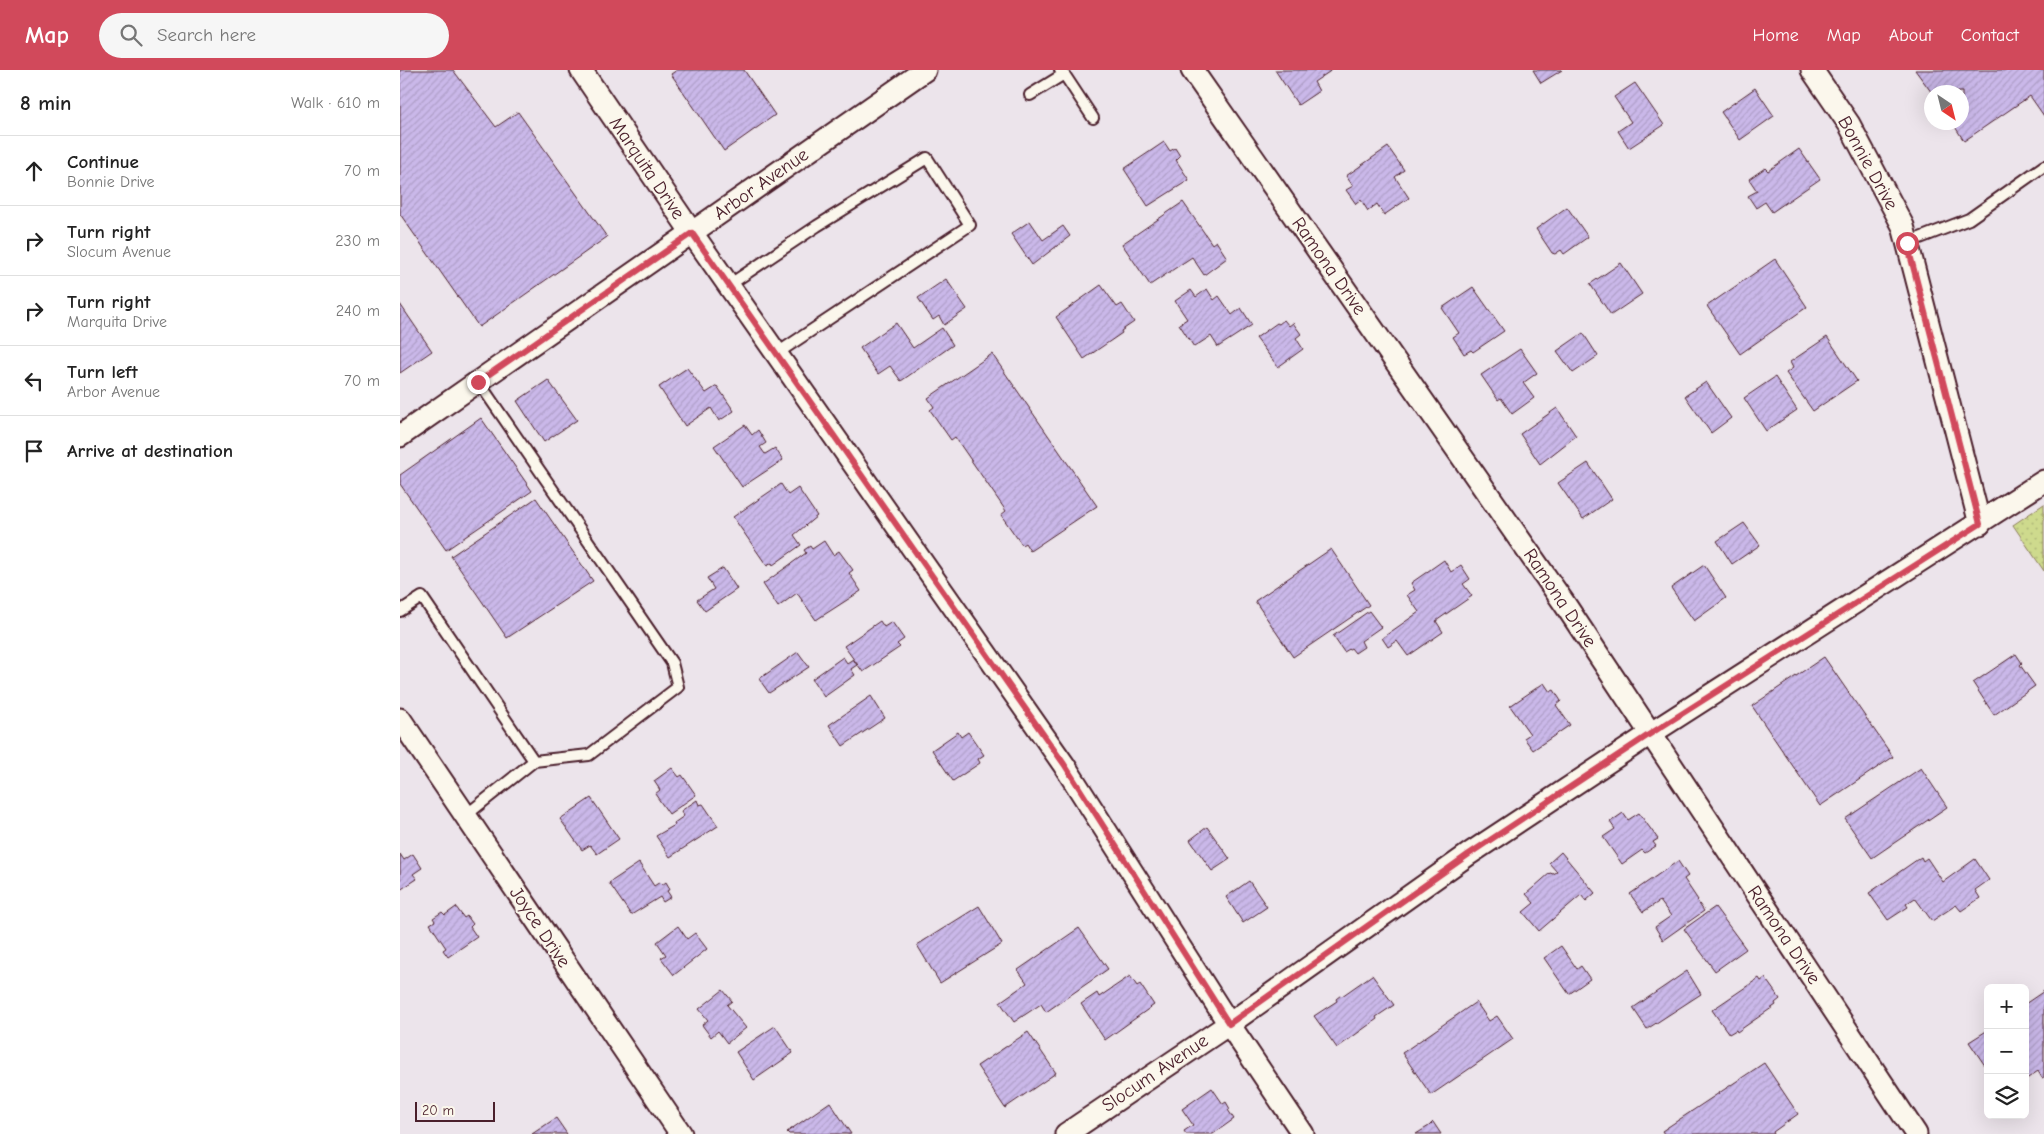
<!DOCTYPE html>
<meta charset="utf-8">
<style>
:root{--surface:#fff;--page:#f6f6f6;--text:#222;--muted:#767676;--line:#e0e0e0;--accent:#d1495b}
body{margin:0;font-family:"Comic Neue",sans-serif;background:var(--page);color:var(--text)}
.controls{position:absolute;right:15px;bottom:15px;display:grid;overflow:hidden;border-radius:8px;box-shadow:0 5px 20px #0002}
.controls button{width:45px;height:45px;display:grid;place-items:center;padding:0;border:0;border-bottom:1px solid var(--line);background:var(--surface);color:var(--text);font:25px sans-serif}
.compass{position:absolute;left:1524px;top:15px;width:45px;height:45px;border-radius:50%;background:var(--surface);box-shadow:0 5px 20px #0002;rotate:145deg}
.scale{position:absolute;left:15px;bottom:12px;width:80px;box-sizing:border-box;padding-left:5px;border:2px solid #4a1f2b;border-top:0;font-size:14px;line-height:18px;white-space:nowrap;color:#4a1f2b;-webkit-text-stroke:4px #fbf7ec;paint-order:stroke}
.stop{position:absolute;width:15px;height:15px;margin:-11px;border:4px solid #d1495b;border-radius:50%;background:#fff}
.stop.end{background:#d1495b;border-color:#fff;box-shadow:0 1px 5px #0008}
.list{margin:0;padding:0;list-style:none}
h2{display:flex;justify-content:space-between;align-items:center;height:65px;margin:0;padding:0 20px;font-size:21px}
h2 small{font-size:16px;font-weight:400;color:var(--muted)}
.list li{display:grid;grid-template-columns:32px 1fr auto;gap:15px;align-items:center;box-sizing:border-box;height:70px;padding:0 20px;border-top:1px solid var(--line)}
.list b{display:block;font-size:19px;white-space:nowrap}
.list p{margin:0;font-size:16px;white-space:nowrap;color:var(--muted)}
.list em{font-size:16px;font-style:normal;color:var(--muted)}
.icon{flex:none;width:28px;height:28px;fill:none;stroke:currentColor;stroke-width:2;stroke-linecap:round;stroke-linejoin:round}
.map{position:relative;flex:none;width:1644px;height:1064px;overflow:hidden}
header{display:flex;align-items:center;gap:30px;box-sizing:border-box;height:70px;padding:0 25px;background:var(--accent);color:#fff}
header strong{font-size:24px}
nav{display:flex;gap:28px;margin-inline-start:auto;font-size:18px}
.search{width:350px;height:45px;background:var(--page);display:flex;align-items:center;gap:12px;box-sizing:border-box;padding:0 18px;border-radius:28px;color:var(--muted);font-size:19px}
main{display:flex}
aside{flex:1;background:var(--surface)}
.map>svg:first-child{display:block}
</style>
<header>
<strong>Map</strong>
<div class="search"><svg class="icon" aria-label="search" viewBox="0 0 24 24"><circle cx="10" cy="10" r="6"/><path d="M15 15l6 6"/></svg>Search here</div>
<nav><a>Home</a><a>Map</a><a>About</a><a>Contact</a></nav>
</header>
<main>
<aside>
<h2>8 min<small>Walk · 610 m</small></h2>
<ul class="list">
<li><svg class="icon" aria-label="ahead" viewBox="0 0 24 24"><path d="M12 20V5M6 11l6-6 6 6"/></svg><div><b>Continue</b><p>Bonnie Drive</p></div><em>70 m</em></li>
<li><svg class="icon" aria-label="right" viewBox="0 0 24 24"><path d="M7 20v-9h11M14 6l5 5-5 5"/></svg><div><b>Turn right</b><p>Slocum Avenue</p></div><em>230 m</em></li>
<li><svg class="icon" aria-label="right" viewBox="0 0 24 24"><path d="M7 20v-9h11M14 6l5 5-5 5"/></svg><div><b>Turn right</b><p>Marquita Drive</p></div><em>240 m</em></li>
<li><svg class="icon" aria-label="left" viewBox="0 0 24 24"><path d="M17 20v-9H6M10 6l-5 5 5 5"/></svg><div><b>Turn left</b><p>Arbor Avenue</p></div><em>70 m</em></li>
<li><svg class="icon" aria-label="arrive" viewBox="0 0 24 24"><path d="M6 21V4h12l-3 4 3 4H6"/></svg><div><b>Arrive at destination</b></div></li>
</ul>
</aside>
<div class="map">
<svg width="1644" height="1064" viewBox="0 0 1644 1064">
<defs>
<pattern id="grass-dots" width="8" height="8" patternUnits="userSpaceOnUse" patternTransform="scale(1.25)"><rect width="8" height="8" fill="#ceda8d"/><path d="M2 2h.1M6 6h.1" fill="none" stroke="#b2bb7a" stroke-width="1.8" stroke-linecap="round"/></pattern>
<pattern id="building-hatch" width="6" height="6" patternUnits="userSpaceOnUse" patternTransform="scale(1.25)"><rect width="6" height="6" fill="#cab8e9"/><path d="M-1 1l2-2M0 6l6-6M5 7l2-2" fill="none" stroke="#af9ec8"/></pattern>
</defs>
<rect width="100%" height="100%" fill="#ece4eb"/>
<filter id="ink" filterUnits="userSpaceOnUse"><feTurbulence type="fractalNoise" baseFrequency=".02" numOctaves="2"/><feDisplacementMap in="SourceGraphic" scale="10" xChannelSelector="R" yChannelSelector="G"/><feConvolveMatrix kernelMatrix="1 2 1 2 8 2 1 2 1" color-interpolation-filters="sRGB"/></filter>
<g filter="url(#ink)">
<path fill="url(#grass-dots)" stroke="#8c7c5c" d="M1644 434V501L1613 455Z"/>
<path fill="url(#building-hatch)" stroke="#4a1f2b" d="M0 0H53L96 57 118 42 207 167 79 257 0 144Z
M277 0H344L375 45 324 81 271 4Z
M875 0H932L914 12 919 21 898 35Z
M1133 0H1162L1141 13Z
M1515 0H1644V46L1630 26 1564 71 1552 52H1562V22L1532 23Z
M1235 13 1264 55 1229 78 1218 61 1231 52 1214 27Z
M1355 18 1374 46 1340 70 1321 42Z
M764 72 770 81 775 78 780 86 776 90 789 110 748 136 724 99Z
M988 77 1004 100 995 107 1009 128 984 145 977 134 968 141 961 130 956 134 946 120 953 116 946 106Z
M1399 79 1420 109 1372 142 1365 132 1356 138 1348 126 1357 121 1349 109 1365 98 1368 101Z
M783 132 812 174 816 171 827 188 804 205 792 187 750 215 722 174Z
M1167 137 1188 167 1164 184 1161 180 1155 184 1152 183 1136 159Z
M630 151 643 170 663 156 670 166 632 195 611 164Z
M1375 189 1407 237 1340 284 1307 236Z
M1221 193 1242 224 1211 245 1190 214Z
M546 209 567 239 544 255 539 246 533 250 518 228Z
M701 215 717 237 722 234 734 252 721 261 722 263 684 289 656 247Z
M1073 217 1104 261 1073 282 1071 280 1064 284 1053 267 1059 263 1042 238Z
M807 219 814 230 819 226 832 245 841 238 852 255 818 277 811 266 794 277 779 254 787 249 775 231 791 220 796 227Z
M0 234 32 281 0 303Z
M884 250 889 256 893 253 901 264 896 268 903 279 878 297 856 268 877 253 879 254Z
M496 253 513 278 542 258 553 275 501 311 490 296 478 304 460 278Z
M1183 263 1198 286 1173 303 1157 281Z
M1427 267 1457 311 1413 341 1386 303 1393 298 1390 292Z
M1120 279 1137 303 1123 313 1134 328 1112 344 1101 328 1098 330 1081 305Z
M592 284 697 436 630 481 625 473 622 475 601 445 606 441 555 367 551 370 530 340 534 337 528 328Z
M287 298 306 323 317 316 334 341 319 351 311 338 285 356 259 317Z
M1375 307 1397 340 1366 361 1344 328Z
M148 310 177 350 144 372 117 331Z
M1306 312 1331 348 1311 363 1285 326Z
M1157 338 1176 366 1140 394 1120 364Z
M81 348 132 421 46 480 0 414V405Z
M345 355 352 365 358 360 366 373 360 377 365 384 375 378 383 390 342 417 314 376Z
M1188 393 1212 429 1183 449 1158 413Z
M381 414 388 425 398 418 417 446 394 465 401 475 373 495 372 493 367 496 333 447Z
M136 428 193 511 107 568 51 486Z
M1344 453 1360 475 1332 494 1317 471Z
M424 471 433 485 439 481 453 500 449 503 461 521 416 550 397 523 378 537 363 514 406 483 404 480 410 476 412 479Z
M931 479 969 535 893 587 855 531Z
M1044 490 1051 502 1061 495 1070 509 1063 514 1072 526 1036 551 1043 562 1008 586 997 571 988 577 982 568 1019 542 1007 525 1015 520 1011 513Z
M1304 495 1326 528 1294 551 1271 518Z
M323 498 337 519 305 541 297 530 314 519 307 508Z
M969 541 981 557 961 571 964 577 955 583 951 578 944 582 933 566Z
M480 551 484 557 492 552 504 569 497 574 500 577 463 602 444 576Z
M398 582 409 597 369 623 359 609Z
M1616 584 1622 593 1620 595 1635 616 1594 645 1573 613Z
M443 587 447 593 453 589 457 595 451 599 455 605 424 627 412 609Z
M1424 587 1493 687 1420 736 1352 636Z
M1144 613 1150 622 1154 620 1161 631 1156 635 1170 655 1133 680 1124 668 1130 664 1110 636Z
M471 626 485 648 443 676 429 655Z
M558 662 561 667 568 662 584 685 578 689 580 693 553 711 532 680Z
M272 698 279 707 282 705 296 725 269 744 255 724 260 720 254 711Z
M1521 698 1547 737 1472 788 1445 749Z
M191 728 219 769 197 784 190 775 182 780 160 749Z
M297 730 299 735 303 734 318 756 270 787 256 766 275 755 274 753 284 746 281 741Z
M1223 743 1228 750 1239 743 1258 769 1253 772 1256 776 1245 783 1242 780 1222 794 1203 767 1215 759 1210 752Z
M807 757 830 789 812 801 790 770Z
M1161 782 1195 823 1186 831 1181 825 1139 861 1123 842 1134 833 1126 824 1150 803 1153 804 1157 802 1149 793Z
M0 784 4 790 13 784 22 798 13 804 17 809 0 820Z
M1521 787 1523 791 1527 788 1543 812 1575 789 1589 810 1575 820 1580 828 1561 841 1556 835 1532 851 1515 828 1506 834 1508 837 1488 850 1469 823Z
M1278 791 1288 806 1284 809 1298 830 1297 831 1304 841 1263 870 1255 857 1271 846 1260 831 1243 842 1230 824Z
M239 793 254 816 260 812 262 815 266 812 270 819 267 821 271 827 263 832 260 827 231 845 209 813Z
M849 811 867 837 843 853 826 827Z
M579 836 602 874 540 913 517 875Z
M56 837 64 848 67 846 73 854 70 857 77 867 48 887 43 880 46 878 30 854 35 851 33 848 42 842 45 845Z
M1315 837 1346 879 1315 901 1284 859Z
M278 856 287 869 295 863 307 879 274 905 261 888 266 885 257 872Z
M679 858 708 899 646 942 641 934 614 952 600 932 627 913 618 900Z
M1161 876 1177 899 1181 896 1190 909 1169 924 1144 888Z
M1287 901 1301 924 1247 959 1233 938Z
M972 905 994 935 976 947 977 949 937 978 914 946 937 931 936 929 941 925 942 926Z
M730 906 737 916 740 914 754 935 705 970 681 934 697 923 699 927Z
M1359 908 1361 911 1365 908 1380 929 1375 933 1376 935 1337 962 1336 960 1329 964 1312 940Z
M323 920 332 931 327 935 346 958 327 973 318 961 311 967 302 955 308 950 299 939Z
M1644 921V1007L1642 1008 1638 1001 1625 1010V934Z
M1076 932 1089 951 1097 946 1113 969 1031 1025 1002 983Z
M375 956 393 983 354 1010 336 982Z
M1588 960V1000L1569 972Z
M628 962 656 1003 605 1038 577 996Z
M1364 993 1398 1044 1373 1062 1374 1064H1264L1262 1061Z
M812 1018 823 1034 826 1032 830 1039 828 1040 834 1049 813 1064H786L784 1061 793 1055 782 1039Z
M430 1032 451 1064H389L387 1062Z
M156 1048 167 1064H132Z
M1033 1052 1041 1064H1016L1029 1056Z"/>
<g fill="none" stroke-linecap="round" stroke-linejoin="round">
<g stroke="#4a1f2b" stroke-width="14">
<path id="lane" d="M664 4 693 48
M630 25 664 4 660 0
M1507 173 1569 149 1644 96
M329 215 417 156 527 88 570 155 376 284
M78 311 272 593 278 617 189 685 134 691
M0 541 22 527 134 691 65 746"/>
</g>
<g stroke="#4a1f2b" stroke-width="25">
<path id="street" d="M181 0 292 163 664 695 829 954 903 1064
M792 0 1164 533 1516 1064
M1412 0 1449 54 1503 156 1580 454
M0 366 525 0
M0 649 281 1064
M666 1064 829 954 1069 784 1250 664 1644 411"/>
</g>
<use href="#lane" stroke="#fbf7ec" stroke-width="10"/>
<use href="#street" stroke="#fbf7ec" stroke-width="21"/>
</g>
</g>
<g fill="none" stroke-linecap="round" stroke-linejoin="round" filter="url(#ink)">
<path stroke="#d1495b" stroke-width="6" d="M78 312 292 163 664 694 829 954 1069 784 1250 664 1580 454 1507 173"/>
</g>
<g text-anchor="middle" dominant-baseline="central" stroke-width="4" stroke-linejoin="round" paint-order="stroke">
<g font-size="19" fill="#4a1f2b" stroke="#fbf7ec">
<text transform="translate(1468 93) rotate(61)">Bonnie Drive</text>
<text transform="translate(247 98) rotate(56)">Marquita Drive</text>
<text transform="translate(361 114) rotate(-35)">Arbor Avenue</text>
<text transform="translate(929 196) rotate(55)">Ramona Drive</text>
<text transform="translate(1160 528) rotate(56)">Ramona Drive</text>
<text transform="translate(140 857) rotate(56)">Joyce Drive</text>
<text transform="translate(1384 865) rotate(56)">Ramona Drive</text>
<text transform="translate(755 1003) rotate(-34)">Slocum Avenue</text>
</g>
</g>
</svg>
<div class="controls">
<button>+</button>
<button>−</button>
<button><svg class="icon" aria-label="layers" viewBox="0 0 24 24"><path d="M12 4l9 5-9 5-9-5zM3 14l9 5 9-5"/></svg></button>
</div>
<svg class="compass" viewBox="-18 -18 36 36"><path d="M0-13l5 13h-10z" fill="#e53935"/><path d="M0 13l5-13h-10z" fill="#767676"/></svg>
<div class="scale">20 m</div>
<div class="stop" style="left:1507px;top:173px"></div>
<div class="stop end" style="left:78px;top:312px"></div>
</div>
</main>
